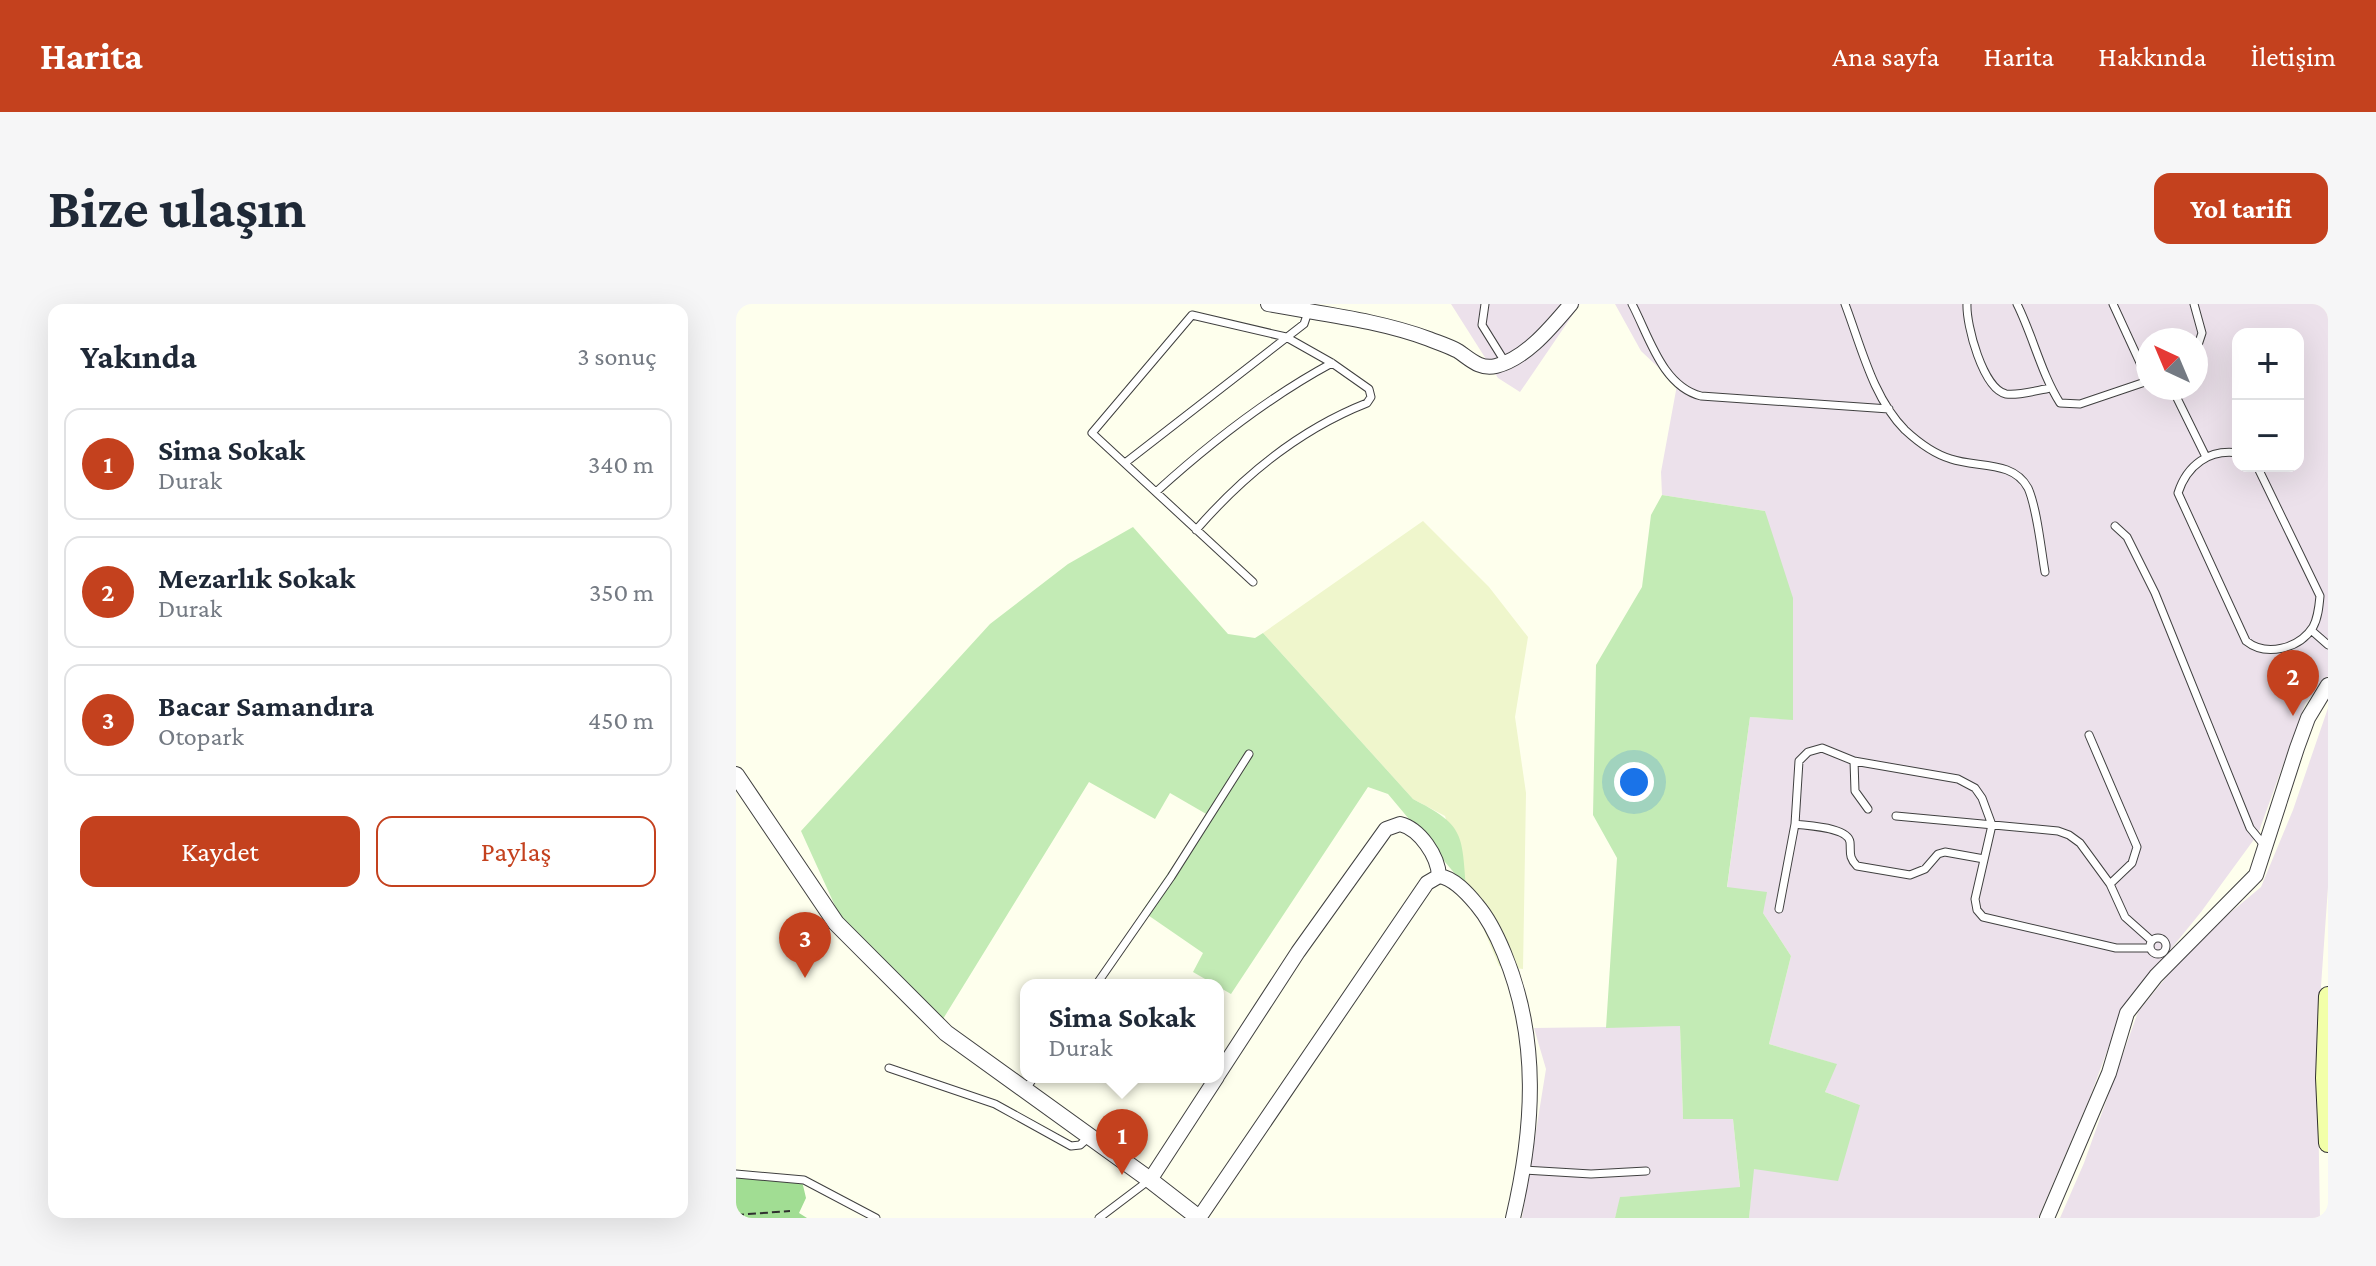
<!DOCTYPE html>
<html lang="tr">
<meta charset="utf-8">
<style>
:root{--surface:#fff;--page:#f6f6f7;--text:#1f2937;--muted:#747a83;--line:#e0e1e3;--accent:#c4411e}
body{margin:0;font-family:"Crimson Pro",serif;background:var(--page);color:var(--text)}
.controls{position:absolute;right:24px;top:24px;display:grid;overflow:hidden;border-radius:16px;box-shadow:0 8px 32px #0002}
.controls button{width:72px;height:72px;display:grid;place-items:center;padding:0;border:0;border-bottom:2px solid var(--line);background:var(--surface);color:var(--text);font:40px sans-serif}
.compass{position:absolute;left:1400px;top:24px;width:72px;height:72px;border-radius:50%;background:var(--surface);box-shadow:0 8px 32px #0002;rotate:316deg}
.you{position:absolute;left:898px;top:478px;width:28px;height:28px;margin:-20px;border:6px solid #fff;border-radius:50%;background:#1a73e8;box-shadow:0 0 0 12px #1a73e833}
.badge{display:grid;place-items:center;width:52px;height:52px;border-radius:50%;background:var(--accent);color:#fff;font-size:26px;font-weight:700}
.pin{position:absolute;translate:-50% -66px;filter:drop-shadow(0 2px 4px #0008)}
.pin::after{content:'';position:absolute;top:42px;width:28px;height:24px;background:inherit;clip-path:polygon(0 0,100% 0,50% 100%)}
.popup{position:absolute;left:284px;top:675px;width:204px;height:104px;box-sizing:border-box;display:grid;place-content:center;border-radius:16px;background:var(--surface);filter:drop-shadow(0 2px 6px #0005);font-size:26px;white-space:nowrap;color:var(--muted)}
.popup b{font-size:30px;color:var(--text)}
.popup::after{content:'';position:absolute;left:50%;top:100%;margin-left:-16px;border:16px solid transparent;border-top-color:var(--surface)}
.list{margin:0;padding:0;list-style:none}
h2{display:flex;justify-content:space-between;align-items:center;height:104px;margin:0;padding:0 32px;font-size:34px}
h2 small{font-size:26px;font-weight:400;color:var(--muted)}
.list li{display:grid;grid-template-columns:52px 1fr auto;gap:24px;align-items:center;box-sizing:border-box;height:112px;margin:0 16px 16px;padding:0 16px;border:2px solid var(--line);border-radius:16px}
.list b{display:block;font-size:30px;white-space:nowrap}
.list p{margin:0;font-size:26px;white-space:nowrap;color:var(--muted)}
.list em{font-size:26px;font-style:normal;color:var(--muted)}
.actions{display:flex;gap:16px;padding:24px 32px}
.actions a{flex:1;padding:18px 0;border:2px solid var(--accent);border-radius:16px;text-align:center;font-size:28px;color:var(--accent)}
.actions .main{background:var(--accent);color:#fff}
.map{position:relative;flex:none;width:1592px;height:914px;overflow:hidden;border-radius:16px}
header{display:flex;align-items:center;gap:48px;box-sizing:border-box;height:112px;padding:0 40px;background:var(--accent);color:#fff}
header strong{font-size:38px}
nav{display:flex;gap:44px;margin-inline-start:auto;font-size:28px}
.intro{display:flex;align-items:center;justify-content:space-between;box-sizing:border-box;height:192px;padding:0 48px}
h1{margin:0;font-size:56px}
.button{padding:20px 36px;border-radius:16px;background:var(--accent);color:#fff;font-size:28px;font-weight:700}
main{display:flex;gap:48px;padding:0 48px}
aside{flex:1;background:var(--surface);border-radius:16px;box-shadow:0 8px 32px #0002}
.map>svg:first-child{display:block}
</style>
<header>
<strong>Harita</strong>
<nav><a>Ana sayfa</a><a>Harita</a><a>Hakkında</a><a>İletişim</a></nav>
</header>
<div class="intro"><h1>Bize ulaşın</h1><a class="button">Yol tarifi</a></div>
<main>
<aside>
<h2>Yakında<small>3 sonuç</small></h2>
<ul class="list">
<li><span class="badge">1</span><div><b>Sima Sokak</b><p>Durak</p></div><em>340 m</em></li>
<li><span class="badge">2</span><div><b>Mezarlık Sokak</b><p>Durak</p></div><em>350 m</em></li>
<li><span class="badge">3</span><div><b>Bacar Samandıra</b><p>Otopark</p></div><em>450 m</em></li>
</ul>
<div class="actions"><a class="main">Kaydet</a><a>Paylaş</a></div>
</aside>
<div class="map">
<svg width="1592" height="914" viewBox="0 0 1592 914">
<rect width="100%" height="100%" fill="#feffed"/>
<path fill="#ece1eb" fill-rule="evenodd" d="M715 0H844L784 88 762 74Z
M879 0H1592V372L1569 400 1522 530 1465 608 1387 704 1354 793 1302 914H1013L1017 865 1124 801 1089 788 1100 760 1033 740 1055 652 1027 609 991 584 1014 413 1057 415 1029 207 926 191 925 168 941 81 905 47ZM1502 30H1562V162H1502ZM1412 36H1460V84H1412Z
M1592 404V583L1581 739 1584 914H1324L1348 859 1402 708 1458 639 1525 583 1557 506Z
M944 722 947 815H997L1004 884 885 893 879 914H786L810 765 798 724Z"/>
<path fill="#eff6cc" d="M687 217 753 283 792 333 779 413 790 489 787 665 763 662 730 583 709 512 677 495 527 329Z"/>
<path fill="#c3ebb5" d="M926 191 1029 207 1057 294V416L1014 413 991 583 1031 588 1027 609 1055 652 1033 740 1101 760 1089 788 1124 801 1102 877 1018 865 1013 914H879L884 893 1004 883 997 815H947L944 722 870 724 881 554 857 511 860 361 906 283 915 211Z
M397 223 492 330 519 334 527 329 677 495C727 521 726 528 730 583L652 490 632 483 495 690 457 668 467 649 406 607 472 511 434 489 419 515 353 478 207 715 105 615 65 527 254 320 332 260Z"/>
<path fill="#a1dd93" d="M0 872 66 877 70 894 63 909 71 914H0Z"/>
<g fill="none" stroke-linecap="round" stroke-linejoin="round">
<g stroke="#404040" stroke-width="9">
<path id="service" d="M749 0 746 21 769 58
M896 0C913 32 926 82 965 92L1153 105
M1109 0C1125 42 1137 94 1169 126 1182 138 1198 150 1215 155 1241 164 1277 156 1292 184 1301 204 1305 245 1309 268
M1231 0C1230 21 1247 85 1270 90 1283 92 1302 86 1315 84
M1281 0C1297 32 1305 69 1324 99L1344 100 1412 77
M1377 0 1412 76
M1458 0 1466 29 1460 47
M1436 84 1470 153
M1502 149C1473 145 1451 161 1442 189L1510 337C1530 353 1563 345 1577 323 1582 314 1583 303 1584 292L1521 162
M389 159 568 20 572 8
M420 188C474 139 531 94 596 59
M1379 222 1391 233 1419 289 1514 524 1528 541
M460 226C507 172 565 125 631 99L635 93 633 85 596 59 550 33 456 11 356 129 517 278
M1575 326 1592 341
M1353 431 1401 543 1396 559 1374 580
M1118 457 1119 487 1132 505
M1160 512 1322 527 1333 531 1344 539 1374 580 1389 613 1416 637
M1059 520C1072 522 1112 523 1114 538 1115 548 1112 553 1121 562L1174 571 1189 565 1202 550 1209 548 1248 555
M1043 605 1059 520 1063 457 1072 448 1086 444 1118 457 1222 475 1239 484 1246 494 1256 521 1239 595 1241 606 1247 613 1380 644H1414
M1414 642a8 8 0 1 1 16 0a8 8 0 1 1-16 0Z
M360 681 435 573 513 450
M153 764 259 800 335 842 344 841 352 834
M290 785 298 773
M786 866 855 870 910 867
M0 870 68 876 140 914
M363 914 412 877"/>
</g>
<g stroke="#404040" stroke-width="16">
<path id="minor" d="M532 0C585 10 642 16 693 35 703 39 713 42 722 47 734 55 744 66 760 62 791 54 816 22 835 0
M482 771 562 648 650 525 664 520C684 525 702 552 703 572
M414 876 481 773
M463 914 691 579 703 572C718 574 732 590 741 601 753 615 761 632 768 649 804 735 798 825 777 914
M1311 914 1373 769 1391 709 1420 672 1520 571 1561 444 1572 414 1592 381"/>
</g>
<g stroke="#404040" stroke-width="18">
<path id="tertiary" d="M0 471 100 619 210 729 414 876 463 914"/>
</g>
<g stroke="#2f2f2f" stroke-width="20">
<path id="secondary" d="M1592 692 1589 774 1592 839"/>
</g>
<path stroke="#2f2f2f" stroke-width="2" stroke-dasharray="8 4" stroke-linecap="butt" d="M0 911 54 907"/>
<use href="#service" stroke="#fff" stroke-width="7"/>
<use href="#minor" stroke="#fff" stroke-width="14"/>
<use href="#tertiary" stroke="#fff" stroke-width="16"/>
<use href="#secondary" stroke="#f2ffa8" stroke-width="18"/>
</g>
</svg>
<div class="controls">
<button>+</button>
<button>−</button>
</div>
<svg class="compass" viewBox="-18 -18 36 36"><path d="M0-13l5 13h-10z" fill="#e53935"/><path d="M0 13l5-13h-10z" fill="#747a83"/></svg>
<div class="you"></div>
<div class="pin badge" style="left:386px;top:871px">1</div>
<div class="popup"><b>Sima Sokak</b>Durak</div>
<div class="pin badge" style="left:1557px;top:412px">2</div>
<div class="pin badge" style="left:69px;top:674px">3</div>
</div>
</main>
